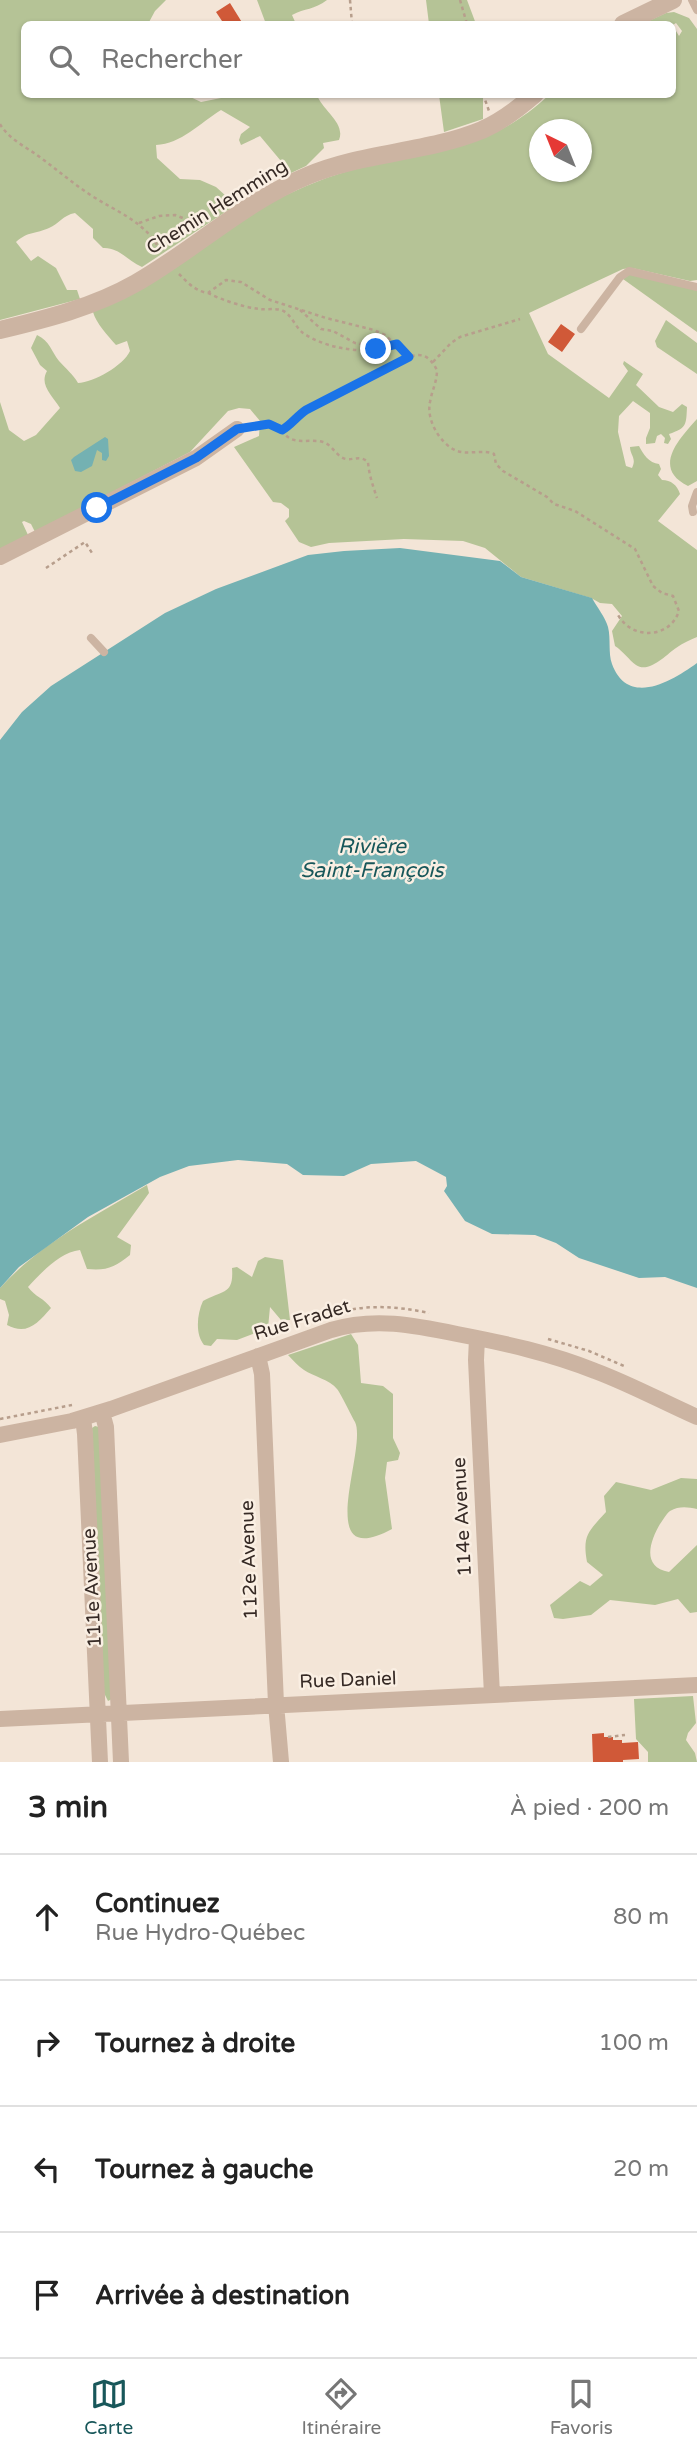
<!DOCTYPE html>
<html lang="fr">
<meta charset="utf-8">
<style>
:root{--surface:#fff;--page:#f2f2f2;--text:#222;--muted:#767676;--line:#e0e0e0;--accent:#18575a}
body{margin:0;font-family:"Varela Round",sans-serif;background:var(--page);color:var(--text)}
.compass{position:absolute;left:529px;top:119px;width:63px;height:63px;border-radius:50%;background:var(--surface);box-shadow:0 2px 5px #0004;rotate:317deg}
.stop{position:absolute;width:21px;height:21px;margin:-16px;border:5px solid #1a73e8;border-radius:50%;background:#fff}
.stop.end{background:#1a73e8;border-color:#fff;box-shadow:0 2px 7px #0008}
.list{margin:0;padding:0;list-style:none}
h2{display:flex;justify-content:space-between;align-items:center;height:91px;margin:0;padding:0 28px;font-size:30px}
h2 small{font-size:23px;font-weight:400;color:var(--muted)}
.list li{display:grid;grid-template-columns:46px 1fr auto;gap:21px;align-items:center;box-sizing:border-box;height:126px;padding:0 28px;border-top:2px solid var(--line)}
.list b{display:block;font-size:26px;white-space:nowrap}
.list p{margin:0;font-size:23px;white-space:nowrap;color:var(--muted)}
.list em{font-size:23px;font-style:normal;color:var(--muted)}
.icon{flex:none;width:38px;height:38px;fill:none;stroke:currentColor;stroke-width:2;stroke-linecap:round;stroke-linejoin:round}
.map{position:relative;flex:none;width:697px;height:1762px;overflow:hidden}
.search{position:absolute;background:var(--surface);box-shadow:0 2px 5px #0004;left:21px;right:21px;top:21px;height:77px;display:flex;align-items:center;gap:18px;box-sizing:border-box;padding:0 24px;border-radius:10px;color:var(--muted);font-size:26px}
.sheet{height:595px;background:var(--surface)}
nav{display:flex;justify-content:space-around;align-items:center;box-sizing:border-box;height:98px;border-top:2px solid var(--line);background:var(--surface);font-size:19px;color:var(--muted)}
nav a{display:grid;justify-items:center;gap:4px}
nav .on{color:var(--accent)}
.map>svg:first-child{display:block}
</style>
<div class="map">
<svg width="697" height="1762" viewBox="0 0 697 1762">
<rect width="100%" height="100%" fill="#f3e5d7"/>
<path fill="#b5c396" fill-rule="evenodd" d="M0 0H166L155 11 148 24H24V94H184L201 102 236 95H317C322 110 346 123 339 140L323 143 324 148 306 166 291 173 260 136 241 145 239 140 241 134 250 127 221 110C200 123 181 144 156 145L157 158 180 179 200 180 216 187 236 205 142 267C128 261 119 247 103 248L93 238V229L75 213C63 215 59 224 49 228 36 234 28 231 16 242L31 261 38 256 56 268 67 290H77L80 299 0 320Z
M257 0H327C314 10 305 8 292 15L296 24H266Z
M426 0H467L476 24H429Z
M674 12 689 18 697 29V280L690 281 632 268 623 269 529 313 548 354 609 398 628 371 623 364 624 361 643 374 636 385 659 407 673 412 682 404 687 407C686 425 687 428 669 434L671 439 668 444 664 443 665 438 661 434 657 436 655 443 646 444V438L650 428V413L633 401 619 416 618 432 626 466 632 468C637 458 630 455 630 447L639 446C643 454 649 463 659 464L661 469 658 475 662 480C671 480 677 485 680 494L658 521 697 550V637C690 640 683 643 676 648 667 654 649 674 636 665 629 660 623 651 615 646L612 631 622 616 612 604 600 603 591 598 521 577 485 548 463 541 404 539 329 543 311 547 299 542 285 521 289 517V509L281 503 273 502 234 447 259 436 260 421 250 409 239 408 228 411 190 452 35 532 31 524 24 521 22 522 28 535 0 550V402L9 430 24 441 36 435 60 408C52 395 39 385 47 371L40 365 31 348 37 335C50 341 51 351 59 361 66 369 73 374 78 383 94 382 123 366 130 351L127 341 116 345C108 336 96 323 93 312L274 201C302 187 330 175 360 168 438 148 486 153 549 95L672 94 673 26 679 36 682 31 676 23 673 25 642 24 666 13ZM540 130H582V172H540Z
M439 95H483V119L444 132Z
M628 275H636L697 290V332L623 279Z
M666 320 697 343V374L657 347 655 341Z
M697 419V481L688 486C651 468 680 438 697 419Z
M147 1185 149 1193 117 1237 131 1245 130 1255C115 1267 107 1271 87 1269L80 1250C60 1252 42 1272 28 1287 35 1297 44 1298 51 1308 38 1323 27 1336 7 1325L9 1315 5 1301 0 1299V1288C42 1242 95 1216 147 1185Z
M265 1257 283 1260 290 1320H281L270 1307 268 1328 237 1340 217 1339 211 1346 204 1345C195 1334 197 1314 203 1301 223 1290 234 1295 232 1268L237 1267 252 1277 258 1261Z
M351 1334 358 1345 361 1383 383 1386 393 1394V1438L400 1453 398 1460 387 1462 385 1478 392 1529C311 1573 368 1449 355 1422 351 1415 341 1394 337 1389 330 1380 313 1376 304 1370 298 1366 293 1360 288 1355Z
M95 1426 99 1427 112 1699 108 1701 104 1693 92 1428Z
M681 1478 697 1479V1509C687 1507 679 1506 670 1511 666 1514 663 1520 660 1524 650 1541 641 1567 669 1572L697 1545V1612L690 1613 678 1599 655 1605 610 1600 591 1615 563 1619 554 1618 550 1605 580 1581 590 1586 603 1575 587 1562C582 1535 589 1531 606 1512L604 1496 616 1482 651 1490Z
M693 1696 696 1723 688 1733 686 1740 695 1753 697 1762H648V1752L636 1739 634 1699Z"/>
<path fill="#74b1b2" d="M105 437 108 439 109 456 106 461 102 460V453L97 450 92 466 81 472 75 471 71 460 74 457Z
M400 548 500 561 521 577 592 598C597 607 605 617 608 627 611 639 608 653 612 664 628 707 671 682 697 663V1288L665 1277 639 1278 579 1258 556 1243 535 1235 492 1234 465 1221 444 1191 447 1186 446 1177 416 1161 371 1164 344 1176 303 1175 287 1164 238 1160 189 1166 160 1177 88 1217 19 1267 0 1288V740L22 712 51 686 165 613 216 589 308 555 344 551Z"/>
<path fill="#d05938" d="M230 3 243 24H224L216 12Z
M561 324 575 334 562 352 548 342Z
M604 1733V1737H613V1740H622V1743L638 1742 639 1759 623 1760V1762H593L592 1734Z"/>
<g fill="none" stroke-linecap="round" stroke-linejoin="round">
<path stroke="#b79e8c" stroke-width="2.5" stroke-dasharray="3.5 3.5" stroke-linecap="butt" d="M350 0 352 24
M460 0 467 24
M483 94 489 111
M0 124C8 138 24 146 37 155 55 168 71 182 89 194 116 212 144 220 160 250
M139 223 159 216 175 215 198 224
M179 274C187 282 195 291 208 293L226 280 241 282 270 300 326 318 374 330 385 335 408 356
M208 293C222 300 243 307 259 309 266 310 274 308 281 310 291 313 295 327 303 333 322 346 353 353 376 349 383 348 390 345 397 344
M300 310 321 329 333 331 355 343 376 347
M433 362 451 343 460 337 520 319
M251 427 269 424 282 430 306 410 409 357C423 352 430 357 437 370 437 382 432 390 430 402 426 420 440 444 457 451 469 455 483 449 494 454L496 464 503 471 547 497 554 504 575 511 635 549 653 586 662 593 673 596 679 611C670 639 632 640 618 615
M282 430C291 447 309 438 323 442 333 445 336 457 346 459 355 460 360 455 368 462 369 475 373 486 377 498
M46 568 85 542 92 553
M332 1314C365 1304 396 1306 429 1313
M548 1339 589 1351 624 1366
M0 1419 72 1405
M608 1737 625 1735"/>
<path stroke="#ccb4a2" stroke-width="8" d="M692 0 697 10
M581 329 620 277 629 271 697 287
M693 512 692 506 697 492
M91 638 104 652"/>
<path stroke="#ccb4a2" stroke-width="16" d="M0 557 196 458 237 429
M477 1338 476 1360 492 1695
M258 1356 262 1374 276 1704 281 1762
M102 1412 106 1427 121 1762
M83 1418 85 1434 100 1762
M0 1435 72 1421 111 1409 331 1330C374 1317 414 1325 457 1334 504 1343 550 1353 595 1371 630 1384 663 1402 697 1417
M0 1719 697 1685"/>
<path stroke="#ccb4a2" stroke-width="18" d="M623 24 673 0
M0 330C46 319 94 307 136 283 194 250 244 202 307 176 363 152 426 153 482 130 502 121 519 108 535 94"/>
</g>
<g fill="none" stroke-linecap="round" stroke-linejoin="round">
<path stroke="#1a73e8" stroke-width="9" d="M97 508 196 458 237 429 269 424 282 430C291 425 297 416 306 410L409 357 397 344 376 349"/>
</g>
<g text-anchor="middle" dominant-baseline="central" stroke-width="5" stroke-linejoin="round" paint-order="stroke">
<g font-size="19" fill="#362a25" stroke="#faefe3">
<text transform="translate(217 207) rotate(-32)">Chemin Hemming</text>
<text transform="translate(302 1320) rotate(-17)">Rue Fradet</text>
<text transform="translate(462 1517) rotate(-93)">114e Avenue</text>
<text transform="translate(249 1560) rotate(-92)">112e Avenue</text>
<text transform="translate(92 1588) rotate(-93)">111e Avenue</text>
<text transform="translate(348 1680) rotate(-2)">Rue Daniel</text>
</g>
<g font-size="21" font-style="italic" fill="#18575a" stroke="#faefe3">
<text x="372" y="846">Rivière<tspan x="372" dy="24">Saint-François</tspan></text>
</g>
</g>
</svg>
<svg class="compass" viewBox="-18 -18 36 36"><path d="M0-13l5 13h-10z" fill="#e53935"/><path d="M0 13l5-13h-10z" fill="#767676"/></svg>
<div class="stop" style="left:97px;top:508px"></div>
<div class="stop end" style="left:376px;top:349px"></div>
<div class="search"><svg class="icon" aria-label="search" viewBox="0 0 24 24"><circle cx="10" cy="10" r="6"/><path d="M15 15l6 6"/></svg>Rechercher</div>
</div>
<section class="sheet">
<h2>3 min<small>À pied · 200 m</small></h2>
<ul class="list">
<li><svg class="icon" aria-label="ahead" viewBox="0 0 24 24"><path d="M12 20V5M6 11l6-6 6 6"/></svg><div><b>Continuez</b><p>Rue Hydro-Québec</p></div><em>80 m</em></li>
<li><svg class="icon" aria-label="right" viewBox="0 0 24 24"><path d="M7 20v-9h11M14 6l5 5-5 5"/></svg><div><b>Tournez à droite</b></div><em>100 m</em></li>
<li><svg class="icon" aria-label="left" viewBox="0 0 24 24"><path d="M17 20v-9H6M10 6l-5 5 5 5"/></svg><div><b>Tournez à gauche</b></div><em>20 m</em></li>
<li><svg class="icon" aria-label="arrive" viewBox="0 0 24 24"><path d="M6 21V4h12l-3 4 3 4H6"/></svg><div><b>Arrivée à destination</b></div></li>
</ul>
</section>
<nav>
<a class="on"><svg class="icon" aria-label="map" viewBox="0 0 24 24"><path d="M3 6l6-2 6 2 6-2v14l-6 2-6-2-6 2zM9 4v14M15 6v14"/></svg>Carte</a>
<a><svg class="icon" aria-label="directions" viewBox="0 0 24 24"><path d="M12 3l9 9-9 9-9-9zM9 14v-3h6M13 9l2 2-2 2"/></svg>Itinéraire</a>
<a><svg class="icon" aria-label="saved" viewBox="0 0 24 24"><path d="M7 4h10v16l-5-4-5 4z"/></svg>Favoris</a>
</nav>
